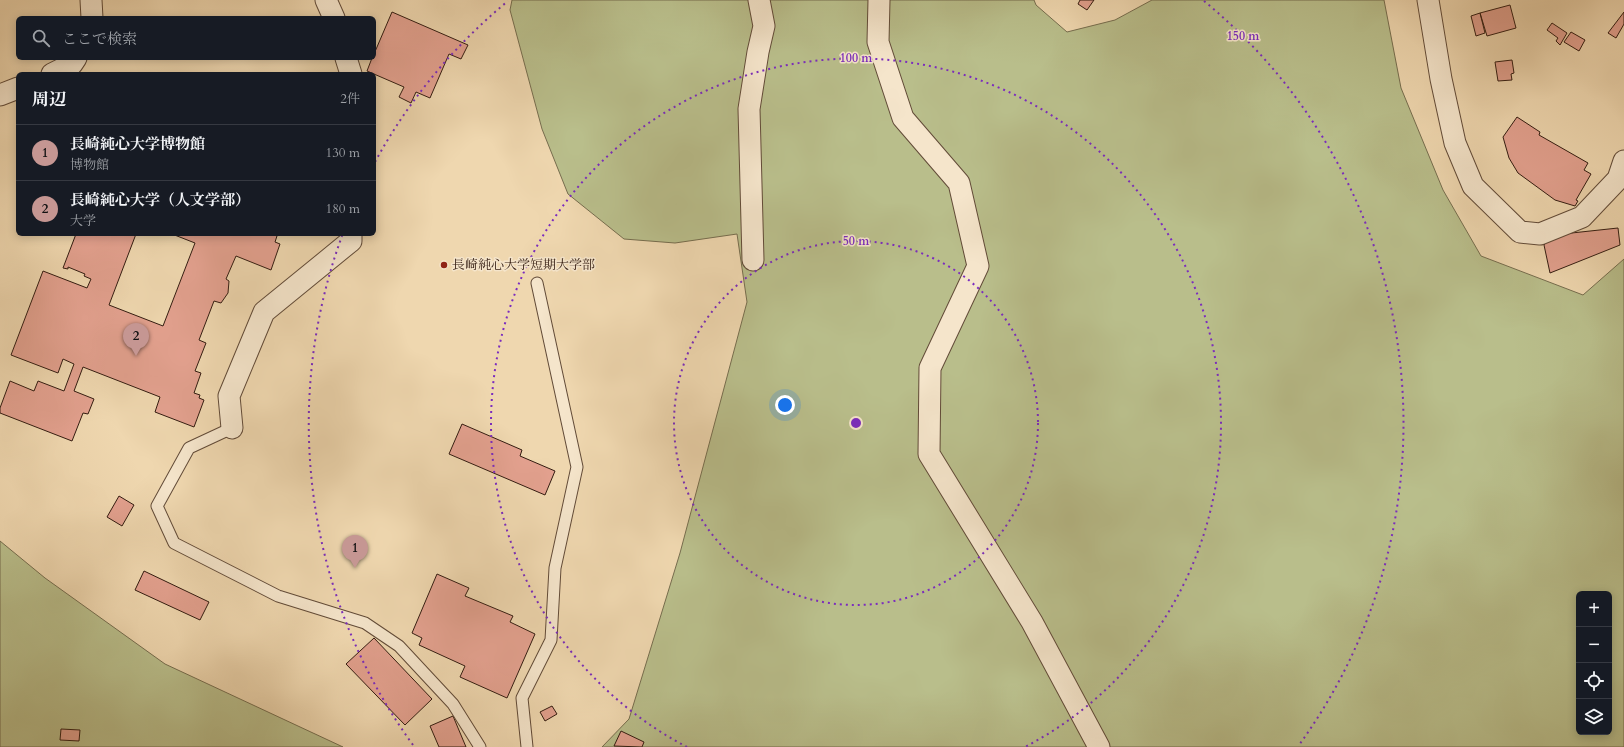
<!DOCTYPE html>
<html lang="ja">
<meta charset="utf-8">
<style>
:root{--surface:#171b24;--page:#20242c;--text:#f1f3f6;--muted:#9ea1a6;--line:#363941;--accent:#c59692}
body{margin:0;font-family:Cardo,"Noto Serif JP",serif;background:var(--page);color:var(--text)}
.controls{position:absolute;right:12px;bottom:12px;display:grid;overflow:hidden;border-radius:6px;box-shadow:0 2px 10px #0003}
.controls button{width:36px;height:36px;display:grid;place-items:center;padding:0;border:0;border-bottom:1px solid var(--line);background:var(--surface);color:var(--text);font:20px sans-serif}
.you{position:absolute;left:785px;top:405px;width:14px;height:14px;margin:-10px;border:3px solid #fff;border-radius:50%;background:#1a73e8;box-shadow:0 0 0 6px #1a73e833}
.badge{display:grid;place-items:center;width:26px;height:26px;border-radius:50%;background:var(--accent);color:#111;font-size:13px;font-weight:700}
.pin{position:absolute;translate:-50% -33px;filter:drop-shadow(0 1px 2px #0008)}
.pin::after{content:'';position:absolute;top:21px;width:14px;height:12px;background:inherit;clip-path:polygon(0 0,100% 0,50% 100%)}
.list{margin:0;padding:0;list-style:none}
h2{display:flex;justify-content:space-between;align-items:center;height:52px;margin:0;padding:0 16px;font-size:17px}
h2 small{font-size:13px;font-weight:400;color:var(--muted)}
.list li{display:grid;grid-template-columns:26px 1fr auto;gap:12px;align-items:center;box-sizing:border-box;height:56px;padding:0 16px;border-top:1px solid var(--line)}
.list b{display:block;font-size:15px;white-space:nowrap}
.list p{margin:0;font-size:13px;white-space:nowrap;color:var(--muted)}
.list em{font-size:13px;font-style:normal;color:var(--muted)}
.icon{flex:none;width:22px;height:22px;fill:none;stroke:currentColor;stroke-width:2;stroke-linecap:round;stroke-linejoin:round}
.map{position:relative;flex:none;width:1624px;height:747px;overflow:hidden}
.search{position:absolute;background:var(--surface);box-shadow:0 2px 10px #0003;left:16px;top:16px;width:360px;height:44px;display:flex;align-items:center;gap:10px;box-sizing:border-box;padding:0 14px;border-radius:6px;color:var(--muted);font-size:15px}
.panel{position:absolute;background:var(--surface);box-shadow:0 2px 10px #0003;left:16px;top:72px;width:360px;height:164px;border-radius:6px}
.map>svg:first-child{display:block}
</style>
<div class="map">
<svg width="1624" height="747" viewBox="0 0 1624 747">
<rect width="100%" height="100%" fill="#efd7af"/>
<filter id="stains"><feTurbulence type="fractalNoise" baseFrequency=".005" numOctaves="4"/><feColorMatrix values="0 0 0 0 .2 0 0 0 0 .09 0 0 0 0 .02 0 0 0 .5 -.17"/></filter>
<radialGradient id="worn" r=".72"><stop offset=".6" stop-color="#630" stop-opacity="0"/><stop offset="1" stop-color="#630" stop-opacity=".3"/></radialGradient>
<path fill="#b9be8b" stroke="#766d4e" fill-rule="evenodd" d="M512 0H1034L1036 5 1067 32 1115 20 1152 0H1384L1401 88 1443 190 1481 256 1583 295 1624 259V747H602L629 719 680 553 747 302 737 234 675 243 624 239 568 194 542 129 510 10ZM1579 594H1609V732H1579Z
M0 541 45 578 165 664 343 747H0Z"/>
<path fill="#e3a18f" stroke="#331c11" d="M1080 0H1094L1087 10 1078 4Z
M1510 5 1516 28 1487 36 1480 13Z
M392 12 468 45 461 59 449 54 430 98 416 92 411 103 399 97 404 87 367 71 372 58H374V54Z
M1624 12V24L1616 38 1608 33Z
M1480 13 1485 33 1476 36 1471 16Z
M1552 23 1567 33 1560 45 1556 41 1558 38 1547 30Z
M1571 32 1585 40 1579 51 1564 42Z
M1512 60 1514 73 1511 74 1512 80 1498 81 1495 62Z
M1517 117 1540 132 1539 135 1588 163 1584 170 1591 174 1576 200 1578 201 1575 206 1555 200 1518 173 1509 158 1503 137Z
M1618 228 1620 245 1550 273 1544 245 1553 235Z
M76 234H136L109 305 163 326 195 243 172 234H271L277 236 275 242 280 244 271 270 236 256 226 279 229 281 228 293 221 303 214 301 199 340 206 343 195 371 201 373 194 393 200 395 199 398 204 400 194 427 155 412 160 397 83 367 74 391 94 399 88 414 83 413 72 441 0 413V408L10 381 34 391 38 381 64 391 74 364 63 359 58 373 11 355 43 271 87 288 91 279 84 276 85 274 68 267V269L63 268Z
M462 424 522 450 520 456 555 471 545 495 449 454Z
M119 496 134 505 122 526 107 517Z
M144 571 209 602 200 620 135 590Z
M437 574 469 588 465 596 513 616 510 622 535 634 507 698 460 677 465 666 419 645 422 638 412 633Z
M374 638 432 699 405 725 346 664Z
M552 706 557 714 545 721 540 712Z
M453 716 466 747H439L430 726Z
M61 729 80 730 79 741 60 740Z
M621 731 644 742 642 747 614 746Z"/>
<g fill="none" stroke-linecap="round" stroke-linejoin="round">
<g stroke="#624b38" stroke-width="13">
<path id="service" d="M232 428 189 448 157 506 174 543 278 596 365 623 399 646 453 704 480 747
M527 747 522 698 551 640 555 568 577 467 537 283"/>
</g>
<g stroke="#624b38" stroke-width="23">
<path id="minor" d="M91 0 92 18
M326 0 334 18
M879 0 878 42 903 118 959 183 978 266 930 368 929 454 1032 622 1099 747
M1428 0 1441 79 1455 143 1473 186 1520 232 1540 234 1582 217 1618 179 1624 161
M346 58 351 74
M52 74 72 64 76 58
M0 95 18 88
M753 260 749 109 758 52 764 26 759 0
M232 428 229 396 264 312 351 241V234"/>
</g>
<use href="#service" stroke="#f5e5cb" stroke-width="11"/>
<use href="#minor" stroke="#f5e5cb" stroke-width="21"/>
</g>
<g fill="none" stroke="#7b2cbf" stroke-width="2" stroke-dasharray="2 4">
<circle cx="856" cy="423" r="182"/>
<path d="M687 747A365 365 0 1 1 1025 747"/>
<path d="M413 745A547 547 0 0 1 342 236M375 162A547 547 0 0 1 508 1M1204 1A547 547 0 0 1 1299 745"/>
</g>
<circle fill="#8f2418" stroke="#f5e5cb" stroke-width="1.5" cx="444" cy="265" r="4"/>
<g text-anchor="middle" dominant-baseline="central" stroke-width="3" stroke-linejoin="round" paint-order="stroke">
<g font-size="13" fill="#331c11" stroke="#f5e5cb" text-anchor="start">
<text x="452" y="265">長崎純心大学短期大学部</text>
</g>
</g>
<circle cx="856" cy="423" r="6" fill="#7b2cbf" stroke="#f5e5cb" stroke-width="2"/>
<g font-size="12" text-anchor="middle" font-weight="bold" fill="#7b2cbf" stroke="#f5e5cb" stroke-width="3" stroke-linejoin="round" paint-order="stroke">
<text x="1243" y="40">150 m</text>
<text x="856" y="62">100 m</text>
<text x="856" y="245">50 m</text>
</g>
<rect width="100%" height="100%" filter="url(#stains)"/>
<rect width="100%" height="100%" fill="url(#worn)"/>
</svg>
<div class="controls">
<button>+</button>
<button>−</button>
<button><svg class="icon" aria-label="locate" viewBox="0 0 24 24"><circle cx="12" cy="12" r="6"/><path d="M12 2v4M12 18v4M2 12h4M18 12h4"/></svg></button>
<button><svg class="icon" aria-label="layers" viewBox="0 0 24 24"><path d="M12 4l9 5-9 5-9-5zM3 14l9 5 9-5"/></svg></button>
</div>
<div class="you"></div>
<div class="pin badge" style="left:355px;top:568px">1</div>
<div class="pin badge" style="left:136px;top:356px">2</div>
<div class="search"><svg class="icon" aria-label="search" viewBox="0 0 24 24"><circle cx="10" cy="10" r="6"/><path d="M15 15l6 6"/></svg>ここで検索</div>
<section class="panel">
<h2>周辺<small>2件</small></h2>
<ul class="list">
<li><span class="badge">1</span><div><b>長崎純心大学博物館</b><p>博物館</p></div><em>130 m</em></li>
<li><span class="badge">2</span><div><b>長崎純心大学（人文学部）</b><p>大学</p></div><em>180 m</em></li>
</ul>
</section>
</div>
